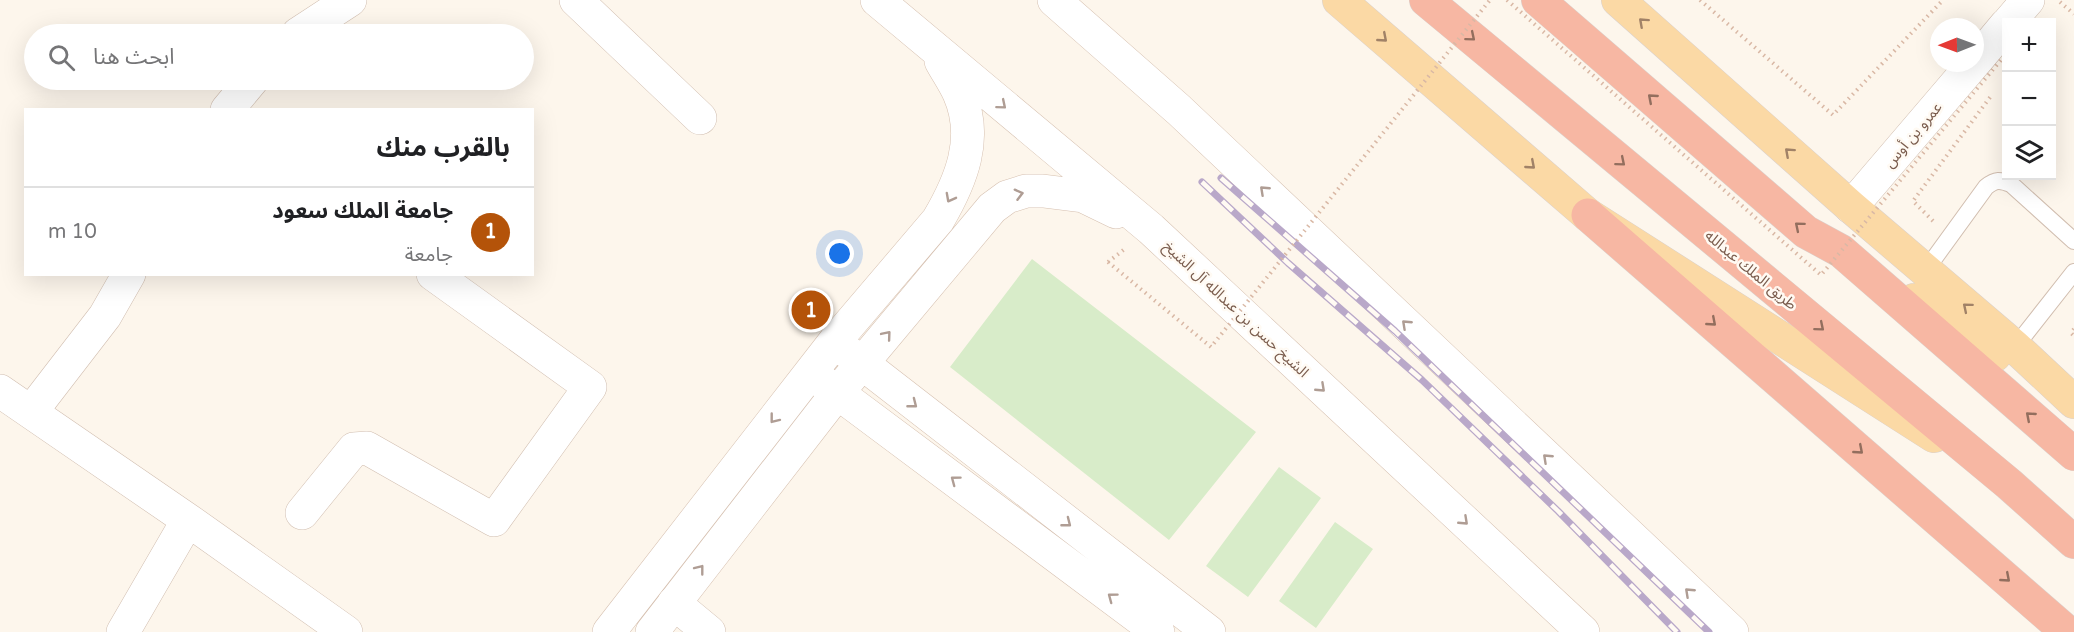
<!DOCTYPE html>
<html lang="ar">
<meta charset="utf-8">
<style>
:root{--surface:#fff;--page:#f2f2f2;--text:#202124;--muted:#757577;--line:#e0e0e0;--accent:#b45309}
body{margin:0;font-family:"Varela Round","Noto Sans Arabic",sans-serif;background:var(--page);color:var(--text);direction:rtl}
.controls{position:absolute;right:18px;top:18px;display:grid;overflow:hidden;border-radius:0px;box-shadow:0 6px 24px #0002}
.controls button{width:54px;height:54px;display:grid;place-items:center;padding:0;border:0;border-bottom:2px solid var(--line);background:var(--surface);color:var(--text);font:30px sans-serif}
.compass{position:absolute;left:1930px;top:18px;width:54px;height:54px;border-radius:50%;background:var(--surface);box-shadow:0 6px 24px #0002;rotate:269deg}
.you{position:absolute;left:840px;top:254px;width:21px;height:21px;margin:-15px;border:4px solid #fff;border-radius:50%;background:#1a73e8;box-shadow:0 0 0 9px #1a73e833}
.badge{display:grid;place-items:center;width:39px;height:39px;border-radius:50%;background:var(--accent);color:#fff;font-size:20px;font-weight:700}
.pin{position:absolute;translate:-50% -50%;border:3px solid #fff;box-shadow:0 2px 6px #0006}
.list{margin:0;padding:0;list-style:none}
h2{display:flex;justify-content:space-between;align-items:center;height:78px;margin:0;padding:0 24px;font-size:26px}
h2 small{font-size:20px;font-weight:400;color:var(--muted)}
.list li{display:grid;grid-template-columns:39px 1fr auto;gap:18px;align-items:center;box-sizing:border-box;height:90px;padding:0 24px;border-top:2px solid var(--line)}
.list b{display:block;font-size:22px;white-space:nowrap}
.list p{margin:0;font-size:20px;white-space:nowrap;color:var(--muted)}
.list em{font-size:20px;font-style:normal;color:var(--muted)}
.icon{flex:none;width:33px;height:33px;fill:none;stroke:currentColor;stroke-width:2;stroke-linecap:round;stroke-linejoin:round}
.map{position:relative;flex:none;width:2074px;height:632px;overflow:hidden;direction:ltr}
.search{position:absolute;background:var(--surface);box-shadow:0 6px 24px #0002;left:24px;top:24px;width:510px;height:66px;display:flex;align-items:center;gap:15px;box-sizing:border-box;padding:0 21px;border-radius:33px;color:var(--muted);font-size:22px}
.panel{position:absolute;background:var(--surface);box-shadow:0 6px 24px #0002;left:24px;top:108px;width:510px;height:168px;border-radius:0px;direction:rtl}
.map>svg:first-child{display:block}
</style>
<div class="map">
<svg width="2074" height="632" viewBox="0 0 2074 632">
<rect width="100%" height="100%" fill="#fdf6ec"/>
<path fill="#d8ecc9" d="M1032 259 1256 432 1169 540 950 367Z
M1279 467 1321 498 1248 597 1206 566Z
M1335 522 1373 549 1316 628 1279 601Z"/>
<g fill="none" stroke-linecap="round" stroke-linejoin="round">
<g stroke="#d1beb0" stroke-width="18">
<path id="lane" d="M1925 271 1986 187C1996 179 2000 180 2011 184L2074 241
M2015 347 2074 272"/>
</g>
<g stroke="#d1beb0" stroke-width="34">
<path id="street" d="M576 0 700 118
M2009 22 2028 0
M298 34 350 0
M1975 62 2006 25
M227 110 252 80
M1851 207 1974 63
M0 391 188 520 346 632
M31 412 105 316 129 274
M302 513 354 449 367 448 494 520 590 387 433 274
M674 603 709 632
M123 632 188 520"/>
</g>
<g stroke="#d6c0b0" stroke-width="34">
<path id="secondary" d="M877 0 1151 229 1583 632
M1054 0 1179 110 1732 632
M845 350 1209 632
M819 379 1158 632
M609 632 835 341 938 220C961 181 979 138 959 93 954 82 947 72 941 61
M652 632 838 392 992 208 1007 197 1026 191H1043L1083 196 1116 212"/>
</g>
<g stroke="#dad1cd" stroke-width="34">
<path id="primary" d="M1339 0 1588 215 1934 436
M1618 0 1851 207 2015 347 2074 402
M1914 300 1995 355"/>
</g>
<g stroke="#dad1cd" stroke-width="34">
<path id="highway" d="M1426 0 2009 484 2074 542
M1538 0 1806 232 1841 251 2074 454
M1588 215 2067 632"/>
</g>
<path stroke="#d9b8a5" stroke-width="4" stroke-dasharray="1.5 4.5" stroke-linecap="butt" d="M1700 0 1833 115 1943 0
M2060 2 2074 14
M1933 221 1913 201 1991 96
M1108 262 1126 248
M2074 329 2071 333 2074 336"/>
<use href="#lane" stroke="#fff" stroke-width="16"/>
<use href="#street" stroke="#fff" stroke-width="33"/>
<use href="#secondary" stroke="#fff" stroke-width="33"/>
<use href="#primary" stroke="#fbd9a5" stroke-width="33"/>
<use href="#highway" stroke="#f7b7a3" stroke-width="33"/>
<g stroke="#b9a8c9" stroke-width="7">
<path id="rail" d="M1221 178 1395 331 1709 632
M1202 182 1288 263 1422 380 1558 511 1677 632"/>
</g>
<use href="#rail" stroke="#fffaf3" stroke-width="4.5" stroke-dasharray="14" stroke-linecap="butt"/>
<path stroke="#d9b8a5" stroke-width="4" stroke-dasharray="1.5 4.5" stroke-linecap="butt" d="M1507 0 1821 275 2006 54
M1108 262 1211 347 1490 0"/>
</g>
<defs><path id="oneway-chevron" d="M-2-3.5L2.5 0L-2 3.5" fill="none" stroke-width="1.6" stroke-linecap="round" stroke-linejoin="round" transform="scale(1.5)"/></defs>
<g stroke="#a18267">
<use href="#oneway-chevron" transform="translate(1643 22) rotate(-138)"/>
<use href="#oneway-chevron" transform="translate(1383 38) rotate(41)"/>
<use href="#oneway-chevron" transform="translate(1789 152) rotate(-138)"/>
<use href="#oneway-chevron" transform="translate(1531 165) rotate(41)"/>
<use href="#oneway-chevron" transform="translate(1967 307) rotate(-140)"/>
</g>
<g stroke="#936e5e">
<use href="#oneway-chevron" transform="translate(1471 37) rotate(40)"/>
<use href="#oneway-chevron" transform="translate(1652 98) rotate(-139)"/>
<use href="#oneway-chevron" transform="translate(1621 162) rotate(40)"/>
<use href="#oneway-chevron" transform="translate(1799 226) rotate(-140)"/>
<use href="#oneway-chevron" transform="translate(1712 322) rotate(41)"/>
<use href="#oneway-chevron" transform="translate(1820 327) rotate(40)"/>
<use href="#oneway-chevron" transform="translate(2030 416) rotate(-139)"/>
<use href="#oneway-chevron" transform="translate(1859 450) rotate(41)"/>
<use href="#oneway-chevron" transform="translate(2006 578) rotate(41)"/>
</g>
<g stroke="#af9d94">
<use href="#oneway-chevron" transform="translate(1002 105) rotate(40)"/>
<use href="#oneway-chevron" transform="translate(1264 190) rotate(-137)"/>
<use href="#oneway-chevron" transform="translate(1019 194) rotate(-15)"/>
<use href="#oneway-chevron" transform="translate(950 198) rotate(118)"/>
<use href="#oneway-chevron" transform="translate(1406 324) rotate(-137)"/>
<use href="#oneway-chevron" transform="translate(887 335) rotate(-50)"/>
<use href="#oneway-chevron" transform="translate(1321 388) rotate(43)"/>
<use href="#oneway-chevron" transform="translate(913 404) rotate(38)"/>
<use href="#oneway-chevron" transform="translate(774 419) rotate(128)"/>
<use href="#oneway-chevron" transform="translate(1547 458) rotate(-137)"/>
<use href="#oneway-chevron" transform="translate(955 480) rotate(-143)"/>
<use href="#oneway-chevron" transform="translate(1464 521) rotate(43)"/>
<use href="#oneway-chevron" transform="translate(1067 523) rotate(38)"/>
<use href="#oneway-chevron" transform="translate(700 569) rotate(-52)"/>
<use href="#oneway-chevron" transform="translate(1689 592) rotate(-137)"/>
<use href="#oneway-chevron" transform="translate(1112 597) rotate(-143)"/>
</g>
<g text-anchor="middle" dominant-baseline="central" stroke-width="5" stroke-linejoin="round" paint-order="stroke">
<g font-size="15" fill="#7a5c4d" stroke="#fffaf3">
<text transform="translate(1913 135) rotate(-50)">عمرو بن أوس</text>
<text transform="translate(1751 270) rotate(40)">طريق الملك عبدالله</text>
<text transform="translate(1236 309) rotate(43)">الشيخ حسن بن عبدالله آل الشيخ</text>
</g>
</g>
</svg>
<div class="controls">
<button>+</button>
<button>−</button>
<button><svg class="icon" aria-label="layers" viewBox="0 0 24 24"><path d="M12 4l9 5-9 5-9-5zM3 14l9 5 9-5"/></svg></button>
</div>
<svg class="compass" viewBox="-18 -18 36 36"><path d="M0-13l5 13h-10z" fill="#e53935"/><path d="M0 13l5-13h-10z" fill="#757577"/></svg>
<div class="you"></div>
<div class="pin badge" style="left:811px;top:310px">1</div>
<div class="search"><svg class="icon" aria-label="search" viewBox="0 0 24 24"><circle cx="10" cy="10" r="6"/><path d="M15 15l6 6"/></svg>ابحث هنا</div>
<section class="panel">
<h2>بالقرب منك<small></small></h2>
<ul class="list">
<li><span class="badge">1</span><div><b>جامعة الملك سعود</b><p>جامعة</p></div><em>10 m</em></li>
</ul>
</section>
</div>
